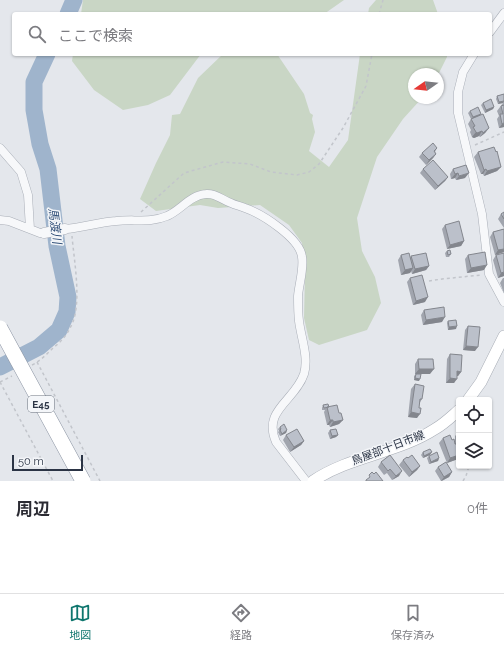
<!DOCTYPE html>
<html lang="ja">
<meta charset="utf-8">
<style>
:root{--surface:#fff;--page:#f2f2f3;--text:#2b2b33;--muted:#7c7c81;--line:#e1e1e2;--accent:#0f766e}
body{margin:0;font-family:Raleway,"Noto Sans JP",sans-serif;background:var(--page);color:var(--text)}
.controls{position:absolute;right:12px;bottom:12px;display:grid;overflow:hidden;border-radius:4px;box-shadow:0 1px 3px #0004}
.controls button{width:36px;height:36px;display:grid;place-items:center;padding:0;border:0;border-bottom:1px solid var(--line);background:var(--surface);color:var(--text);font:20px sans-serif}
.compass{position:absolute;left:408px;top:68px;width:36px;height:36px;border-radius:50%;background:var(--surface);box-shadow:0 1px 3px #0004;rotate:256deg}
.scale{position:absolute;left:12px;bottom:10px;width:71px;box-sizing:border-box;padding-left:4px;border:2px solid #2b3445;border-top:0;font-size:11px;line-height:14px;white-space:nowrap;color:#2b3445;-webkit-text-stroke:3px #f4f6f9;paint-order:stroke}
.list{margin:0;padding:0;list-style:none}
h2{display:flex;justify-content:space-between;align-items:center;height:52px;margin:0;padding:0 16px;font-size:17px}
h2 small{font-size:13px;font-weight:400;color:var(--muted)}
.icon{flex:none;width:22px;height:22px;fill:none;stroke:currentColor;stroke-width:2;stroke-linecap:round;stroke-linejoin:round}
.map{position:relative;flex:none;width:504px;height:481px;overflow:hidden}
.search{position:absolute;background:var(--surface);box-shadow:0 1px 3px #0004;left:12px;right:12px;top:12px;height:44px;display:flex;align-items:center;gap:10px;box-sizing:border-box;padding:0 14px;border-radius:4px;color:var(--muted);font-size:15px}
.sheet{height:112px;background:var(--surface)}
nav{display:flex;justify-content:space-around;align-items:center;box-sizing:border-box;height:56px;border-top:1px solid var(--line);background:var(--surface);font-size:11px;color:var(--muted)}
nav a{display:grid;justify-items:center;gap:2px}
nav .on{color:var(--accent)}
.map>svg:first-child{display:block}
</style>
<div class="map">
<svg width="504" height="481" viewBox="0 0 504 481">
<rect width="100%" height="100%" fill="#e4e7ec"/>
<path fill="#c9d6c5" d="M83 0H344L324 14H81Z
M376 0H433L438 14H368L369 8Z
M73 54H201L170 95 148 105 123 110 94 90 72 61Z
M223 54H277L304 94 310 113 313 115 312 119 315 132 309 151 329 167 348 140 360 54H447V57L438 75 414 74V98H422L403 119 377 157 357 218 362 251 375 277 381 303 367 330 319 345 309 340 304 318 305 275 302 243 289 225 260 205 218 208 200 205 156 211 140 199 156 163 170 135 172 115 180 114 198 78Z"/>
<g fill="none" stroke-linecap="round" stroke-linejoin="round">
<path stroke="#9fb4cc" stroke-width="17" d="M68 14 74 0
M0 367 39 347 59 330 67 312 68 297 57 246 48 169 40 144 34 110V82L47 54"/>
<g stroke="#a9aeb7" stroke-width="9">
<path id="minor" d="M490 32 504 13
M474 54 463 72 458 92V113L482 214 489 274 504 302
M0 148 21 172 28 195 30 229
M0 220 9 221 40 233H44
M65 229C82 228 99 222 116 221 133 219 151 223 167 216 180 211 190 195 206 194 216 193 222 200 231 203 235 205 240 206 245 208 262 214 300 238 302 257 304 269 299 284 298 296 298 304 298 313 299 321 301 338 309 357 304 374 295 401 262 410 276 442L306 481"/>
</g>
<g stroke="#a9aeb7" stroke-width="11">
<path id="tertiary" d="M44 233 65 229"/>
</g>
<g stroke="#a9aeb7" stroke-width="12">
<path id="secondary" d="M468 400 481 382 504 336
M313 481C350 456 398 453 435 429 444 424 451 417 459 410"/>
</g>
<path stroke="#c2c5cb" stroke-width="1.5" stroke-dasharray="3 3" stroke-linecap="butt" d="M379 14 383 0
M475 145 504 132
M141 212 184 173 223 162 250 164 271 172 297 175 309 172 319 164 343 128 366 86 372 54
M429 281 442 279 481 275
M37 362 100 481
M32 365C40 361 46 355 52 349 59 343 66 337 70 328 83 307 74 261 72 236
M0 382 12 376
M0 382 53 481
M463 481 466 476 469 466"/>
<use href="#minor" stroke="#f7f8fa" stroke-width="8"/>
<use href="#tertiary" stroke="#f7f8fa" stroke-width="10"/>
<use href="#secondary" stroke="#fff" stroke-width="11"/>
<g stroke="#8b94a3" stroke-width="16" stroke-linecap="butt">
<path id="motorway-bridge" d="M0 328 83 481"/>
</g>
<use href="#motorway-bridge" stroke="#fff" stroke-width="15"/>
</g>
<path fill="#a1a5ae" d="M504 94V127L499 128 497 119 499 116 497 111 503 103 498 104 496 99 497 96Z
M483 103 494 107 493 109 485 113 481 105Z
M470 111 480 116 489 128 485 133 480 137 479 136 474 138 472 137 470 132 471 130 468 124 471 119 468 113Z
M437 148 435 152 436 154 433 158 426 165 419 157 422 153Z
M478 152 501 167 497 171 484 176 483 174H481L474 157Z
M423 169 448 177 445 181 435 190 420 173Z
M453 169 465 178 456 180 455 178 451 179 450 174Z
M504 212V228L498 219 501 214Z
M445 225 464 241 461 246 447 249 442 229Z
M504 229V252L495 255 490 237 493 232Z
M447 251 451 254 449 257H446L445 253Z
M401 255 411 257V256L429 266 426 270 412 274 411 271 410 273 401 275 398 260Z
M468 255 484 270 467 273 465 259Z
M496 255 504 276 498 278 493 260Z
M410 278 425 302 413 305 407 282Z
M503 278H504V293L500 283Z
M424 310 442 322 423 325 421 315Z
M448 321 456 329 448 330 447 323Z
M468 326 475 351 463 350 465 330Z
M450 354 461 372 458 376H457L454 383H446L447 359Z
M418 359 430 374H417L419 381 414 380V376L416 374H415V364Z
M415 384 422 399 419 404 417 418 408 417 411 389Z
M323 405 329 407 339 413 343 420 339 424 330 427 329 425H327L324 412 325 410H322V408Z
M280 427 287 430 286 433 280 436 278 432 279 431 278 429Z
M330 430 338 435 336 437 330 439 328 433Z
M457 434 459 449V456L458 459 447 463 439 443 443 438 452 440 455 444V436Z
M286 435 304 441 301 445 290 452 283 440Z
M423 452 430 455 423 458 421 455Z
M390 455 399 476 392 480 387 473 384 475 378 467 381 462Z
M429 456 439 458 438 461 429 464 427 458Z
M408 458 420 466 417 470 409 477 399 465 403 460Z
M438 467 452 472 449 477 442 481H441L435 471Z"/>
<path fill="#83868d" d="M504 101 503 103 498 104 499 102Z
M494 107 493 109 485 113 486 110Z
M481 114 479 116 471 120 473 117Z
M504 123V127L499 128 502 124Z
M489 128 485 133 480 137 483 133Z
M482 131 479 136 474 138 472 137 476 132Z
M436 154 433 158 426 165 429 160Z
M501 167 497 171 484 176 487 171Z
M486 169 483 174H481L484 170Z
M458 173 455 178 451 179 455 174Z
M469 173 465 178 456 180 459 176Z
M448 177 445 181 435 190 438 186Z
M464 241 461 246 447 249 450 245Z
M504 249V252L495 255 498 250Z
M487 265 484 270 467 273 471 268Z
M429 266 426 270 412 274 415 269Z
M413 268 410 273 401 275 405 270Z
M504 272V276L498 278 501 273Z
M428 297 425 302 413 305 416 301Z
M445 317 442 322 423 325 426 320Z
M457 326 456 329 448 330 449 327Z
M466 346 478 347 475 351 463 350Z
M419 369H434L430 374H415Z
M457 371 461 372 458 376H454Z
M415 378 420 379 419 381 414 380Z
M450 378 457 379 454 383H446Z
M411 412 420 414 417 418 408 417Z
M330 420H333L329 425H327Z
M343 420 339 424 330 427 333 422Z
M287 430 286 433 280 436 282 434Z
M338 435 336 437 330 439 332 436Z
M304 441 301 445 290 452 294 447Z
M432 452 430 455 423 458 424 456Z
M459 455V456L458 459 447 463 450 458Z
M439 458 438 461 429 464 431 462Z
M420 466 417 470 409 477 412 472Z
M402 471 399 476 392 480 396 476Z
M452 472 449 477 441 481 444 477Z"/>
<path fill="#bbc0ca" stroke="#83868d" d="M504 94V101L499 102 497 96Z
M491 99 494 107 486 110 483 103Z
M504 105V123L502 124 500 114H503L501 106Z
M478 107 481 114 473 117 470 111Z
M483 114 489 128 483 133 482 131 477 133 476 132 473 127 475 126 471 119Z
M433 143 437 148 434 151 436 154 429 160 422 153Z
M494 147 496 152 497 151 501 167 487 171 486 169 484 170 478 152Z
M433 160 448 177 438 186 423 169Z
M466 165 469 173 459 176 458 173 455 174 453 169Z
M504 212V219L501 214Z
M459 221 464 241 450 245 445 225Z
M504 229V249L498 250 493 232Z
M450 250 451 254 448 255 447 251Z
M485 252 487 265 471 268 468 255Z
M409 253 413 268 405 270 401 255Z
M426 253 429 266 415 269 411 256Z
M504 253V272L501 273 496 255Z
M422 275 428 297 416 301 410 278Z
M444 307 445 317 426 320 424 310Z
M456 320 457 326 449 327 448 321Z
M468 326 480 327 478 347 466 346Z
M450 354 462 355 461 372 457 371V379L450 378Z
M418 359H433L434 369H419Z
M416 374H421L420 379 415 378Z
M415 384 424 386 422 399H420L419 408H421L420 414 411 412Z
M328 404 329 407 324 408 323 405Z
M337 405 339 413H341L343 420 333 422V420H330L327 407Z
M284 424 287 430 282 434 280 430 281 429 280 427Z
M297 429 304 441 294 447 286 435Z
M336 429 338 435 332 436 330 430Z
M457 434H459V446H458L457 444Z
M450 435 452 440 454 439 455 444H457L459 449V455L450 458 443 438Z
M430 449 432 452 424 456 423 452Z
M437 452 439 458 431 462 429 456Z
M390 455 402 471 396 476 390 469 388 471 381 462Z
M412 455 420 466 412 472 403 460 407 457 408 458Z
M446 462 452 472 444 477 438 467Z
M372 472 374 474 376 472 383 481H366V480L370 477 369 475Z"/>
<g text-anchor="middle" dominant-baseline="central" stroke-width="3" stroke-linejoin="round" paint-order="stroke">
<rect fill="#f4f6f9" stroke="#676e7b" stroke-width="1" x="28" y="396" width="26" height="16" rx="3"/>
<g font-size="10" font-weight="bold" fill="#2b3445">
<text x="41" y="404">E45</text>
</g>
<g font-size="11" fill="#2b3445" stroke="#f4f6f9">
<text transform="translate(388 448) rotate(-21)">鳥屋部十日市線</text>
</g>
<g font-size="12" font-style="italic" fill="#34527a" stroke="#f4f6f9">
<text transform="translate(55 226) rotate(83)">馬渡川</text>
</g>
</g>
</svg>
<div class="controls">
<button><svg class="icon" aria-label="locate" viewBox="0 0 24 24"><circle cx="12" cy="12" r="6"/><path d="M12 2v4M12 18v4M2 12h4M18 12h4"/></svg></button>
<button><svg class="icon" aria-label="layers" viewBox="0 0 24 24"><path d="M12 4l9 5-9 5-9-5zM3 14l9 5 9-5"/></svg></button>
</div>
<svg class="compass" viewBox="-18 -18 36 36"><path d="M0-13l5 13h-10z" fill="#e53935"/><path d="M0 13l5-13h-10z" fill="#7c7c81"/></svg>
<div class="scale">50 m</div>
<div class="search"><svg class="icon" aria-label="search" viewBox="0 0 24 24"><circle cx="10" cy="10" r="6"/><path d="M15 15l6 6"/></svg>ここで検索</div>
</div>
<section class="sheet">
<h2>周辺<small>0件</small></h2>
<ul class="list">
</ul>
</section>
<nav>
<a class="on"><svg class="icon" aria-label="map" viewBox="0 0 24 24"><path d="M3 6l6-2 6 2 6-2v14l-6 2-6-2-6 2zM9 4v14M15 6v14"/></svg>地図</a>
<a><svg class="icon" aria-label="directions" viewBox="0 0 24 24"><path d="M12 3l9 9-9 9-9-9zM9 14v-3h6M13 9l2 2-2 2"/></svg>経路</a>
<a><svg class="icon" aria-label="saved" viewBox="0 0 24 24"><path d="M7 4h10v16l-5-4-5 4z"/></svg>保存済み</a>
</nav>
